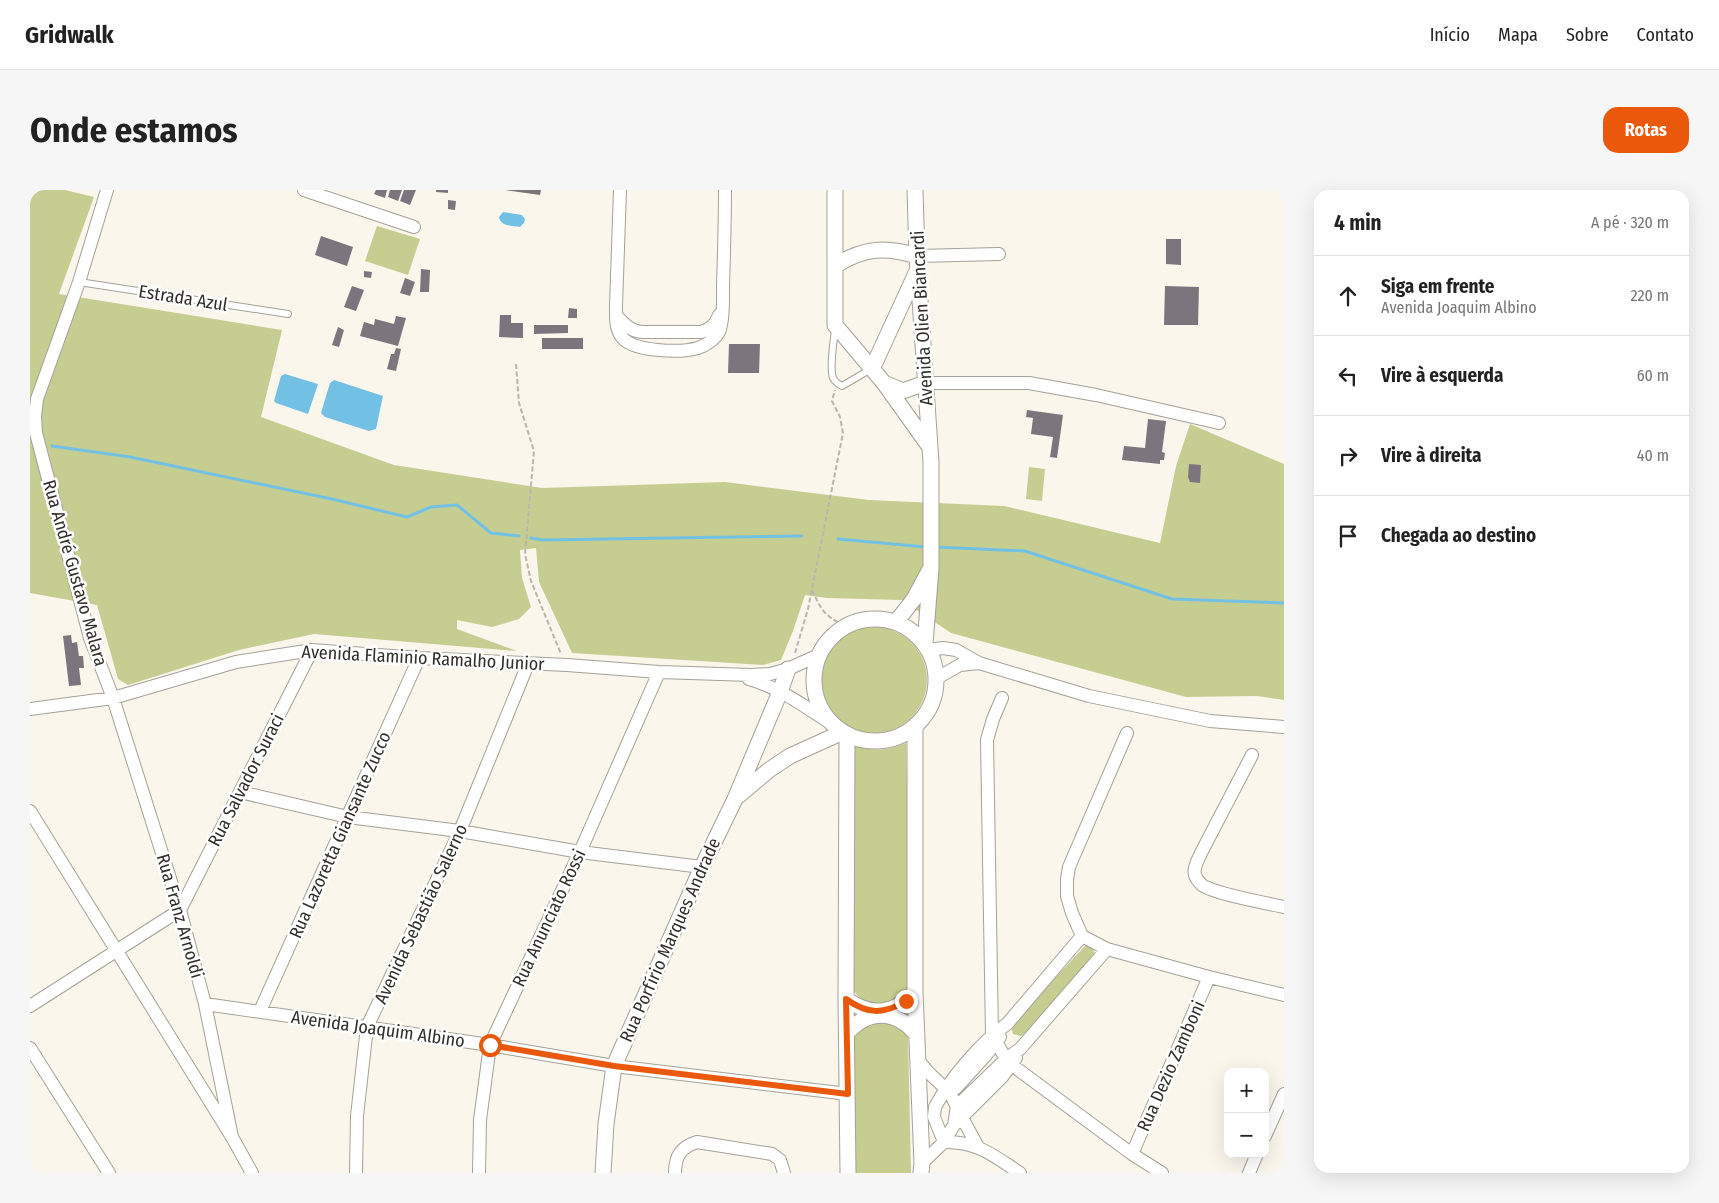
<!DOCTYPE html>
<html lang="pt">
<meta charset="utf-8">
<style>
:root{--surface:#fff;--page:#f6f6f6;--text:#222;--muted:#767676;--line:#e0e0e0;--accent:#ea580c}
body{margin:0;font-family:"Fira Sans Condensed",sans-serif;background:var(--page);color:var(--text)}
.controls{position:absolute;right:15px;bottom:15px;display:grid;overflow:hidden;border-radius:10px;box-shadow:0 5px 20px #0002}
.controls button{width:45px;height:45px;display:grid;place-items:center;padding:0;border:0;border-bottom:1px solid var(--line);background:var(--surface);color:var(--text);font:25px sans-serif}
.stop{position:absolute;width:15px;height:15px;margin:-11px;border:4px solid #ea580c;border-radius:50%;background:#fff}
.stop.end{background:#ea580c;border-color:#fff;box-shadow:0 1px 5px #0008}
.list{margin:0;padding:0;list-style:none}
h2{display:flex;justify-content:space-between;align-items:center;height:65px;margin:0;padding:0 20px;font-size:21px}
h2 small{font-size:16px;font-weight:400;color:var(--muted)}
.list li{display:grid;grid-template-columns:32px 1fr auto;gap:15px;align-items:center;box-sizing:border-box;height:80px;padding:0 20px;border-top:1px solid var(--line)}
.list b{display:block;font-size:19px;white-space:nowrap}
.list p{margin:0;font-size:16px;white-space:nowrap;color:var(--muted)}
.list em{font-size:16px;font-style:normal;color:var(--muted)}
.icon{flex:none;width:28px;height:28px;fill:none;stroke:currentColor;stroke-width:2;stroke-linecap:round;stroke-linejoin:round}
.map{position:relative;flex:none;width:1254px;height:983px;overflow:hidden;border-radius:15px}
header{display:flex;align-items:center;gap:30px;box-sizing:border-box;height:70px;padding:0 25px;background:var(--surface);border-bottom:1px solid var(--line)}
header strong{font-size:24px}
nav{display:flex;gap:28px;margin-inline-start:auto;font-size:18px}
.intro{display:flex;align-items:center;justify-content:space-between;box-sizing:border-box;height:120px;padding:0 30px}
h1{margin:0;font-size:35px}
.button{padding:12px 22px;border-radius:15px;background:var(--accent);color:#fff;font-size:18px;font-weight:700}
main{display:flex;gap:30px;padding:0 30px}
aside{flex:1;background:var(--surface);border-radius:15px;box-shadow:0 5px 20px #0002}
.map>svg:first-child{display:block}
</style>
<header>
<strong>Gridwalk</strong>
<nav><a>Início</a><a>Mapa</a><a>Sobre</a><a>Contato</a></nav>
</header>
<div class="intro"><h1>Onde estamos</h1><a class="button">Rotas</a></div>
<main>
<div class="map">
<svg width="1254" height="983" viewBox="0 0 1254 983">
<rect width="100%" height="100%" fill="#faf6ec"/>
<path fill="#c6cd91" d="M0 0H35L64 7 29 104 252 140 231 227 364 275 512 298 695 292 839 310 974 316 1130 353 1146 276 1160 234 1254 274V510L1227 506 1156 507 921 443 872 410 797 408 775 405 763 441 751 470 733 475 542 463 509 392 506 358 490 360 492 388 501 417 489 429 462 437 427 430V439L487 461 284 444 209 460 98 495 88 489 67 415 0 403Z
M347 36 390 49 378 85 335 71Z
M999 277 1015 279 1012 311 996 309Z
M791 490a53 53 0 1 1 106 0a53 53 0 1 1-106 0Z
M876 553 881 797 866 813C848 813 832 816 822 798L820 555C843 561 854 562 876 553Z
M1055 756H1059L1064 761 1063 768 994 844 991 846 983 844 981 836 983 833Z
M835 833H865L878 844 881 983H823L822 842Z"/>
<path fill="#72c1e5" d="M473 22 492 25 495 29 494 33 490 37C482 36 470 36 469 27Z
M255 184 288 194 278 224 246 213 244 211 251 186Z
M304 190 353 206 346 239 339 241 295 227 291 223 300 193Z"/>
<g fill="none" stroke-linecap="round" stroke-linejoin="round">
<path stroke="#72c1e5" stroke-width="3" d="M22 256 100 267 302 309 377 327 401 317 427 315 461 343 489 346
M501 348 513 350 772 346
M808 349 896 357
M905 357 995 361 1142 409 1254 413"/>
</g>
<path fill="#7c757d" d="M346 0H357L355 8 344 4Z
M360 0H372L368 11 358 7Z
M374 0H386L380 15 370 11Z
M406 0H418V3L406 2Z
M475 0H511L510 5Z
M418 10 426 11 425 20 418 19Z
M291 46 323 57 317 76 285 65Z
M1136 49H1151V75L1136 74Z
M391 79 400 80 399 102H390Z
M334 81 342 82 341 88 334 87Z
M375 88 385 92 380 106 370 103Z
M322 96 334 100 326 121 314 117Z
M1135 96 1169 97 1168 135H1134Z
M539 118 547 119V128H538Z
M470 125H481V133H493V148L469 147Z
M366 126 376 128 368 156 330 146 334 132 344 135 345 129 364 134Z
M504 135H538V143L504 144Z
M308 137 314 140 309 157 302 155Z
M512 148H553V159H512Z
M699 154H730L729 183H698Z
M366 158 371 159 366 181 357 179 361 164H364Z
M997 220 1033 225 1027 268 1020 267 1023 247 1001 244 1003 228 996 227Z
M1118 229 1136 231 1132 262 1135 263 1134 270H1130V274L1092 270 1094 256 1115 258Z
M1159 274 1171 275 1170 293 1160 292 1158 287Z
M41 445 42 453 47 452 49 466H53L54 478H49L51 495 39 496 33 446Z"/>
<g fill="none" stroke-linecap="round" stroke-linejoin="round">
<g stroke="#a4a197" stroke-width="8">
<path id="service" d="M49 92 258 124
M805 139C804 151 799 177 803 188 805 192 808 194 812 196L841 179"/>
</g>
<g stroke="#a4a197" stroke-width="14">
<path id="minor" d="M77 0 49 92 7 209 5 226 6 243 60 448 83 508 150 720 175 814 202 947
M274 0 384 37
M590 0 586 116C586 126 585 137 591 146 601 162 651 163 668 158 675 156 685 149 689 142 694 131 693 108 693 96 694 64 695 32 695 0
M887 66 969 64
M586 125C594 134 600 141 612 142H671C681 139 685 135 689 125
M895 193H999L1066 205 1189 233
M899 460 913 458 926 460 949 473 1059 506 1180 531 1254 537
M907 488 930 475 949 473
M719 489C751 498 776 518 804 535
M972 508 963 529 957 550 962 845 976 869 982 875 1102 964 1132 983
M0 519 83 508 206 472 282 460 389 468 537 475 629 482 721 485 740 484 758 479 789 465
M1097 543 1039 677 1037 689V706L1042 723 1052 746 1077 759 1179 787 1254 805
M1222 565 1171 663C1168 670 1163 678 1165 685 1166 689 1169 692 1172 695 1185 704 1236 713 1254 717
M210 602 318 627 430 641 550 662 672 677
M0 621 202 947 222 983
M175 814 460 855 584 876 818 904
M0 816 150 720 282 460
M230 821 389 468
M0 858 79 983
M888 870 898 882 920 903 935 933 948 957
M926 898 956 865 970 847
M924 935 927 916 976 869 990 859 1077 759
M1235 946 1254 904
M1102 964 1179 787
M892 973 914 952 924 935 972 887 986 868
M326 983 327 926 337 837 430 641 498 474
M449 983 450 930 460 855 550 662 629 482
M645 983C645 966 651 957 667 952L742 964 750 970 754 983
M990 983C964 966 947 951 914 952L904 927 905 917C920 889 950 853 977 834L1052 746
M1219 983 1227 964"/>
</g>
<g stroke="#a4a197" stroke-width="17">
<path id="tertiary" d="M805 0V135L854 193 899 256
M885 0 887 66 901 272V378L895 454
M806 75C834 58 855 56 887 66
M842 179 887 81
M854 193 873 201 895 193
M784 490a61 61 0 1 1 122 0a61 61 0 1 1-122 0Z
M866 432 884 409 899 381
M885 536V802L892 973 891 983
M817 544 816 809 818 983
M708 606 739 580 760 566 813 542
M816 809C841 827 864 825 885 802
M817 843C838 819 866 819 887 845
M573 983 576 934 584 876 672 677 705 609 750 502 758 479"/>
</g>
<path stroke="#b9b6ae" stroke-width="2" stroke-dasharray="5 2.5" stroke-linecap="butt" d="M486 174 489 213 504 261 495 364 501 391 531 464
M782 400C792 421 794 426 816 436
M765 463 778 419 813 243 810 227 802 211 805 200"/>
<use href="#service" stroke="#fff" stroke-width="6"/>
<use href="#minor" stroke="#fff" stroke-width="12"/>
<use href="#tertiary" stroke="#fff" stroke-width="15"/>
</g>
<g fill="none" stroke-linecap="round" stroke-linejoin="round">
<path stroke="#ea580c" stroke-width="6" d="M460 855 584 876 818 904 816 809C837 824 853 825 876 811"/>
</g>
<g text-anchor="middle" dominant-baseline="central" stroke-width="5" stroke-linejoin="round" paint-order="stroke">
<g font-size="18" fill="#302f2b" stroke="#fff">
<text transform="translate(153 108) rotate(9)">Estrada Azul</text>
<text transform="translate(892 128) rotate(-93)">Avenida Olien Biancardi</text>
<text transform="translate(45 383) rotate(74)">Rua André Gustavo Malara</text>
<text transform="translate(393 468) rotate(3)">Avenida Flaminio Ramalho Junior</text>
<text transform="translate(216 590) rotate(-63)">Rua Salvador Suraci</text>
<text transform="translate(310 645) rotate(-66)">Rua Lazoretta Giansante Zucco</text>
<text transform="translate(391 724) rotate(-65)">Avenida Sebastião Salerno</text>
<text transform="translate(150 726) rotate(74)">Rua Franz Arnoldi</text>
<text transform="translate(519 728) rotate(-65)">Rua Anunciato Rossi</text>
<text transform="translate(640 750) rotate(-66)">Rua Porfírio Marques Andrade</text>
<text transform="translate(348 839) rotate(8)">Avenida Joaquim Albino</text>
<text transform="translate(1141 876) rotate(-66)">Rua Dezio Zamboni</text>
</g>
</g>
</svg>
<div class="controls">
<button>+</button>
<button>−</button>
</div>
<div class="stop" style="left:460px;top:855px"></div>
<div class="stop end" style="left:876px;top:811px"></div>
</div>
<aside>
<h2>4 min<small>A pé · 320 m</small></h2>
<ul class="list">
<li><svg class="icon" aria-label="ahead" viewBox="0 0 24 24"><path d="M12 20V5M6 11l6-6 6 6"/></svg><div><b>Siga em frente</b><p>Avenida Joaquim Albino</p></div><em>220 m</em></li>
<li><svg class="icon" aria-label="left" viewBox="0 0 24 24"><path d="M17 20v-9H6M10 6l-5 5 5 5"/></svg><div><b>Vire à esquerda</b></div><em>60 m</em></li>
<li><svg class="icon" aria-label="right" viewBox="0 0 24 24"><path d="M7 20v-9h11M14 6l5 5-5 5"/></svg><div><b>Vire à direita</b></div><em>40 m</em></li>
<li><svg class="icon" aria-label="arrive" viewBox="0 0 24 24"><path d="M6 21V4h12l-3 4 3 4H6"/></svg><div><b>Chegada ao destino</b></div></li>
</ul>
</aside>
</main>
